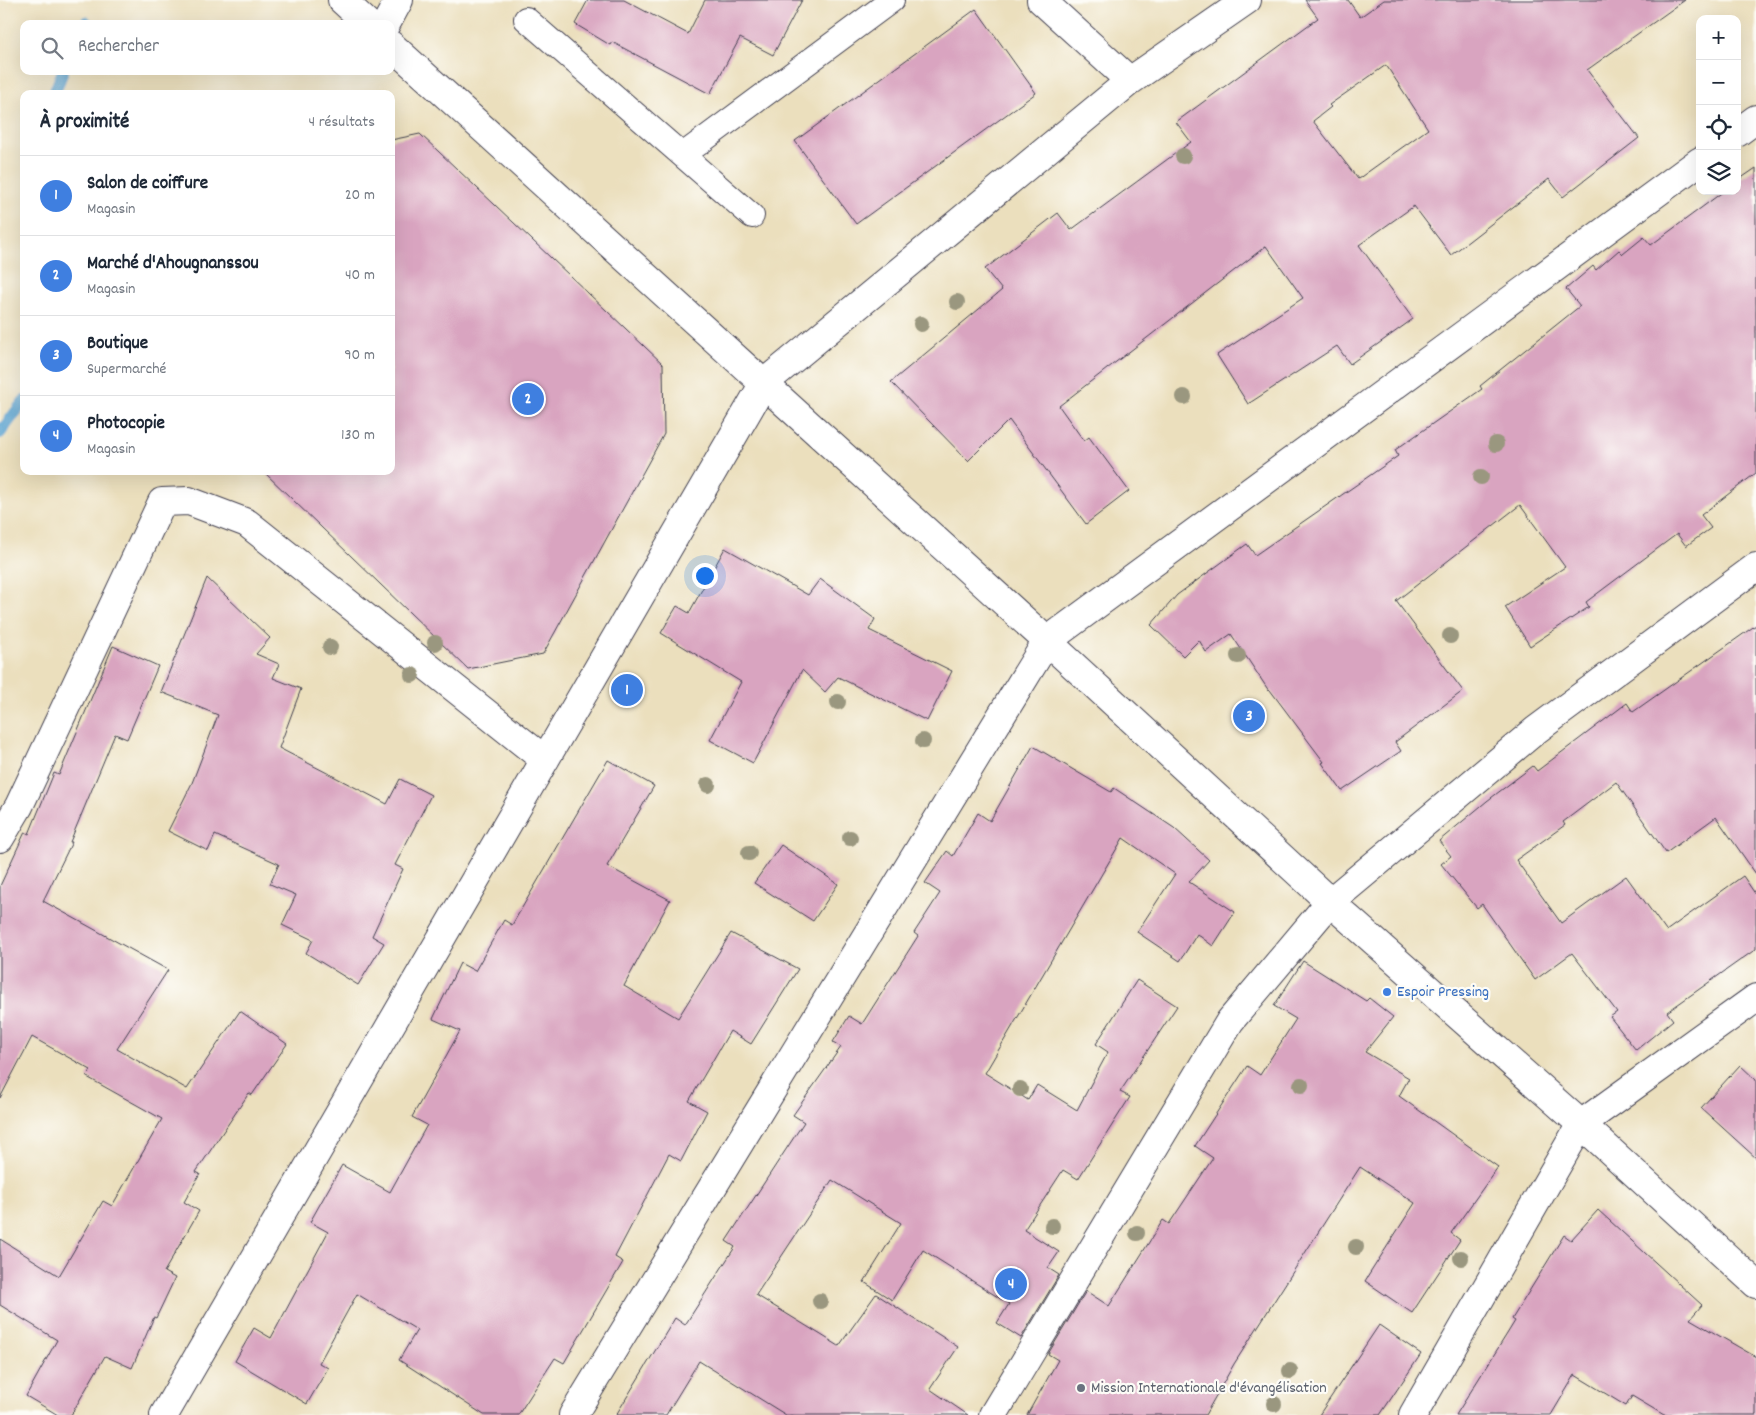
<!DOCTYPE html>
<html lang="fr">
<meta charset="utf-8">
<style>
:root{--surface:#fff;--page:#f6f6f7;--text:#1f2937;--muted:#747a83;--line:#e0e1e3;--accent:#d93025}
body{margin:0;font-family:Dekko,sans-serif;background:var(--page);color:var(--text)}
.controls{position:absolute;right:15px;top:15px;display:grid;overflow:hidden;border-radius:10px;box-shadow:0 5px 20px #0002}
.controls button{width:45px;height:45px;display:grid;place-items:center;padding:0;border:0;border-bottom:1px solid var(--line);background:var(--surface);color:var(--text);font:25px sans-serif}
.you{position:absolute;left:704px;top:575px;width:18px;height:18px;margin:-12px;border:4px solid #fff;border-radius:50%;background:#1a73e8;box-shadow:0 0 0 8px #1a73e833}
.badge{display:grid;place-items:center;width:32px;height:32px;border-radius:50%;background:var(--accent);color:#fff;font-size:16px;font-weight:700}
.pin{position:absolute;translate:-50% -50%;border:2px solid #fff;box-shadow:0 1px 5px #0006}
.list{margin:0;padding:0;list-style:none}
h2{display:flex;justify-content:space-between;align-items:center;height:65px;margin:0;padding:0 20px;font-size:21px}
h2 small{font-size:16px;font-weight:400;color:var(--muted)}
.list li{display:grid;grid-template-columns:32px 1fr auto;gap:15px;align-items:center;box-sizing:border-box;height:80px;padding:0 20px;border-top:1px solid var(--line)}
.list b{display:block;font-size:19px;white-space:nowrap}
.list p{margin:0;font-size:16px;white-space:nowrap;color:var(--muted)}
.list em{font-size:16px;font-style:normal;color:var(--muted)}
.icon{flex:none;width:28px;height:28px;fill:none;stroke:currentColor;stroke-width:2;stroke-linecap:round;stroke-linejoin:round}
.map{position:relative;flex:none;width:1756px;height:1415px;overflow:hidden}
.search{position:absolute;background:var(--surface);box-shadow:0 5px 20px #0002;left:20px;top:20px;width:375px;height:55px;display:flex;align-items:center;gap:12px;box-sizing:border-box;padding:0 18px;border-radius:10px;color:var(--muted);font-size:19px}
.panel{position:absolute;background:var(--surface);box-shadow:0 5px 20px #0002;left:20px;top:90px;width:375px;height:385px;border-radius:10px}
.map>svg:first-child{display:block}
</style>
<div class="map">
<svg width="1756" height="1415" viewBox="0 0 1756 1415">
<rect width="100%" height="100%" fill="#fdfcf7"/>
<filter id="ink" filterUnits="userSpaceOnUse"><feTurbulence type="fractalNoise" baseFrequency=".02" numOctaves="2"/><feDisplacementMap in="SourceGraphic" scale="10" xChannelSelector="R" yChannelSelector="G"/><feConvolveMatrix kernelMatrix="1 2 1 2 8 2 1 2 1" color-interpolation-filters="sRGB"/></filter>
<filter id="wash" filterUnits="userSpaceOnUse"><feTurbulence type="fractalNoise" baseFrequency=".0096" numOctaves="4" result="noise"/><feDisplacementMap in="SourceGraphic" scale="20" xChannelSelector="R" yChannelSelector="G"/><feGaussianBlur stdDeviation="1.12" result="paint"/><feColorMatrix in="noise" values="0 0 0 0 0 0 0 0 0 0 0 0 0 0 0 0 0 1.4 0 .05"/><feComposite in="paint" operator="in"/></filter>
<g filter="url(#wash)">
<rect width="100%" height="100%" fill="#ebdfbd"/>
<g fill="none" stroke-linecap="round" stroke-linejoin="round">
<path stroke="#59a1cf" stroke-width="12" d="M85 24 86 22
M54 94 63 71
M0 433 24 401"/>
</g>
<g id="blocks">
<path fill="#d9a4c0" fill-rule="evenodd" d="M588 0H624L688 34 705 0H802L773 55 740 38 710 94 612 42 610 45 575 24Z
M1305 0H1348L1360 17 1384 0H1685L1587 70 1639 138 1563 197 1549 179 1451 255 1414 206 1359 245 1413 319 1350 364 1337 346 1248 404 1217 355 1303 298 1266 246 1059 406 1084 441 1089 437 1129 491 1086 524 1009 420 968 461 891 382 1002 290 985 269 1058 213 1071 230 1191 142 1176 122 1318 18ZM1386 65 1428 129 1358 179 1313 121 1331 107 1329 105Z
M976 9 1036 93 856 224 795 141Z
M420 134 663 364 664 434 543 654 468 669 263 471H391V140Z
M1756 168V473L1701 515 1711 528 1686 546 1677 534 1586 602 1589 607 1530 646 1505 607 1565 567 1520 505 1396 601 1463 691 1395 742 1401 751 1342 791 1322 763 1324 762 1270 690 1269 691 1231 634 1206 652 1199 640 1183 656 1151 625 1177 595 1247 544 1255 555 1398 456 1395 450 1482 389 1480 386 1580 306 1566 289 1593 266 1596 270 1619 250 1623 254 1644 237 1651 245 1724 191H1737V181Z
M725 548 808 595 820 579 875 619 869 630 952 671 927 721 838 677 825 692 802 670 753 763 710 740 741 682 661 633 677 606 689 613Z
M207 578 270 638 256 654 279 664 273 678 301 689 279 748 387 804 400 779 431 795 395 865 403 869 372 936 384 943 358 985 306 953 313 940 282 925 296 895 270 884 279 864 215 835 208 851 168 831 192 783 218 715 161 692Z
M1756 625V874L1716 817 1666 853 1616 782 1563 822 1565 825 1516 860 1561 923 1626 876 1666 931 1743 876 1756 895V949L1667 1012 1673 1020 1636 1050 1610 1017 1617 1012 1572 953 1535 980 1482 904 1477 908 1441 864 1451 856 1439 841 1487 801 1533 766 1537 771 1627 703 1633 712Z
M113 646 158 666 127 739 115 734 70 842H72L43 901 168 970 117 1049 187 1089 240 1011 287 1044 252 1095 249 1093 196 1172 200 1174 184 1202 199 1211 164 1272 175 1278 156 1318 154 1317 132 1368 105 1356 71 1415H58L26 1396 57 1340 0 1305V1239L59 1276 103 1201 112 1206 162 1119 87 1077 91 1070 32 1037 0 1098V886L25 832 29 834 54 773 59 775Z
M1033 746 1111 792 1114 788 1174 828 1209 860 1189 882 1235 912 1213 946 1197 934 1180 961 1137 932 1175 874 1123 838 985 1073 1028 1100 1037 1085 1077 1110 1108 1052 1096 1044 1137 980 1177 1006 1120 1092 1130 1097 1078 1179 1063 1170 1024 1230 1059 1252 1048 1268 1059 1275 1021 1338 997 1323 1009 1304 923 1250 892 1300 864 1282 901 1223 832 1180 756 1295 839 1346 876 1294 958 1347 930 1389 968 1415H786L699 1361 666 1415H616L675 1318 685 1325 735 1247 726 1241 804 1122 793 1115 841 1047 833 1042 849 1016 862 1024 918 936 914 933 940 893 925 883 947 851 953 856 978 813 990 821Z
M608 760 654 786 607 866 670 900 624 986 678 1018 731 933 798 969 751 1044 730 1031 689 1101 707 1111 681 1161 669 1154 615 1257 623 1262 564 1363 555 1358 518 1415H484L399 1360 417 1330 357 1294 319 1363 328 1368 307 1404 235 1361 254 1328 271 1338 328 1232 310 1222 342 1165 390 1192 427 1125 412 1117 460 1031 433 1019 460 963 475 971 504 920 512 925Z
M781 845 838 884 813 921 754 883Z
M1303 961 1366 1001 1369 998 1393 1017 1365 1052 1409 1078 1399 1096 1498 1167 1451 1233 1460 1240 1412 1313 1365 1281 1415 1203 1360 1167 1234 1364 1205 1415H1027L1058 1360 1048 1354 1086 1291 1109 1306 1163 1220 1169 1224 1213 1158 1195 1146 1247 1066 1260 1075 1296 1019 1274 1006Z
M1740 1065 1756 1080V1158L1701 1108Z
M1598 1210 1702 1305 1690 1319 1756 1357V1415H1664L1632 1396 1626 1406 1575 1375 1551 1415H1456L1507 1334 1515 1321 1512 1319 1564 1235 1571 1240Z
M1379 1325 1421 1354 1380 1415H1319Z"/>
</g>
</g>
<g filter="url(#ink)">
<use href="#blocks" fill-opacity="0" stroke="#403e4e" stroke-width="1"/>
<g fill="none" stroke-linecap="round" stroke-linejoin="round">
<g stroke="#403e4e" stroke-width="26">
<path id="service" d="M526 19 752 216
M683 155 892 0"/>
</g>
<g stroke="#403e4e" stroke-width="30">
<path id="minor" d="M1041 0 1130 81
M386 24 399 0
M1737 133 1756 119
M0 838 19 806 162 502 189 501 247 523 545 760
M164 1415 764 383 1130 81 1247 0
M573 1415 1047 641 1700 161
M993 1415 1230 1021 1330 902 1536 730 1756 567
M1413 1415 1581 1124 1756 998"/>
</g>
<g stroke="#403e4e" stroke-width="30">
<path id="tertiary" d="M342 0 368 24
M391 45 1047 641 1330 902 1581 1124 1756 1284"/>
</g>
<use href="#service" stroke="#fff" stroke-width="24"/>
<use href="#minor" stroke="#fff" stroke-width="28"/>
<use href="#tertiary" stroke="#fff" stroke-width="28"/>
</g>
<g fill="#9a977f">
<circle cx="1183" cy="156" r="8"/>
<circle cx="957" cy="302" r="8"/>
<circle cx="921" cy="324" r="8"/>
<circle cx="1184" cy="397" r="8"/>
<circle cx="1496" cy="444" r="8"/>
<circle cx="1481" cy="477" r="8"/>
<circle cx="1450" cy="636" r="8"/>
<circle cx="435" cy="643" r="8"/>
<circle cx="330" cy="647" r="8"/>
<circle cx="1238" cy="656" r="8"/>
<circle cx="412" cy="675" r="8"/>
<circle cx="838" cy="702" r="8"/>
<circle cx="923" cy="741" r="8"/>
<circle cx="708" cy="785" r="8"/>
<circle cx="850" cy="838" r="8"/>
<circle cx="749" cy="853" r="8"/>
<circle cx="1301" cy="1085" r="8"/>
<circle cx="1020" cy="1089" r="8"/>
<circle cx="1052" cy="1226" r="8"/>
<circle cx="1137" cy="1233" r="8"/>
<circle cx="1356" cy="1247" r="8"/>
<circle cx="1461" cy="1258" r="8"/>
<circle cx="820" cy="1301" r="8"/>
<circle cx="1290" cy="1371" r="8"/>
<circle cx="1274" cy="1404" r="8"/>
</g>
</g>
<circle fill="#3f7fe0" stroke="#fdfcf7" stroke-width="2" cx="1387" cy="992" r="5"/>
<circle fill="#6b7280" stroke="#fdfcf7" stroke-width="2" cx="1081" cy="1388" r="5"/>
<g text-anchor="middle" dominant-baseline="central" stroke-width="4.5" stroke-linejoin="round" paint-order="stroke">
<g font-size="16" fill="#366cbe" stroke="#fdfcf7" text-anchor="start">
<text x="1397" y="992">Espoir Pressing</text>
</g>
<g font-size="16" fill="#5b616d" stroke="#fdfcf7" text-anchor="start">
<text x="1091" y="1388">Mission Internationale d'évangélisation</text>
</g>
</g>
</svg>
<div class="controls">
<button>+</button>
<button>−</button>
<button><svg class="icon" aria-label="locate" viewBox="0 0 24 24"><circle cx="12" cy="12" r="6"/><path d="M12 2v4M12 18v4M2 12h4M18 12h4"/></svg></button>
<button><svg class="icon" aria-label="layers" viewBox="0 0 24 24"><path d="M12 4l9 5-9 5-9-5zM3 14l9 5 9-5"/></svg></button>
</div>
<div class="you"></div>
<div class="pin badge" style="left:627px;top:690px;background:#3f7fe0">1</div>
<div class="pin badge" style="left:528px;top:399px;background:#3f7fe0">2</div>
<div class="pin badge" style="left:1249px;top:716px;background:#3f7fe0">3</div>
<div class="pin badge" style="left:1011px;top:1284px;background:#3f7fe0">4</div>
<div class="search"><svg class="icon" aria-label="search" viewBox="0 0 24 24"><circle cx="10" cy="10" r="6"/><path d="M15 15l6 6"/></svg>Rechercher</div>
<section class="panel">
<h2>À proximité<small>4 résultats</small></h2>
<ul class="list">
<li><span class="badge" style="background:#3f7fe0">1</span><div><b>Salon de coiffure</b><p>Magasin</p></div><em>20 m</em></li>
<li><span class="badge" style="background:#3f7fe0">2</span><div><b>Marché d'Ahougnanssou</b><p>Magasin</p></div><em>40 m</em></li>
<li><span class="badge" style="background:#3f7fe0">3</span><div><b>Boutique</b><p>Supermarché</p></div><em>90 m</em></li>
<li><span class="badge" style="background:#3f7fe0">4</span><div><b>Photocopie</b><p>Magasin</p></div><em>130 m</em></li>
</ul>
</section>
</div>
